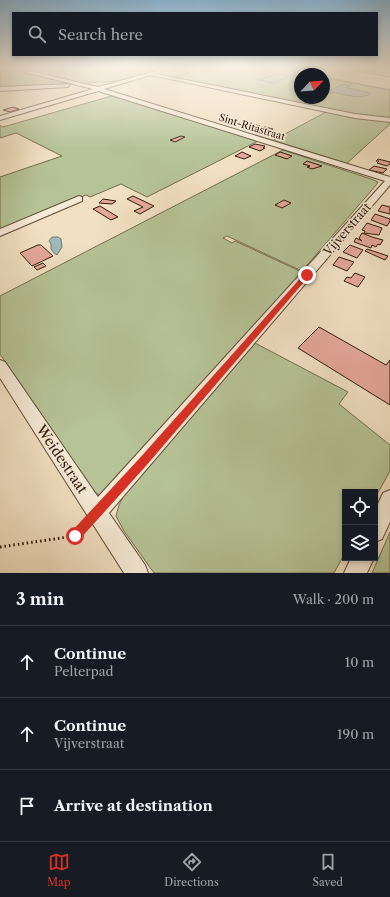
<!DOCTYPE html>
<meta charset="utf-8">
<style>
:root{--surface:#171b24;--page:#242831;--text:#f1f3f6;--muted:#9ea1a6;--line:#363941;--accent:#d93025}
body{margin:0;font-family:"Libre Caslon Text",serif;background:var(--page);color:var(--text)}
.controls{position:absolute;right:12px;bottom:12px;display:grid;overflow:hidden;border-radius:0px;box-shadow:0 2px 6px #0003}
.controls button{width:36px;height:36px;display:grid;place-items:center;padding:0;border:0;border-bottom:1px solid var(--line);background:var(--surface);color:var(--text);font:20px sans-serif}
.compass{position:absolute;left:294px;top:68px;width:36px;height:36px;border-radius:50%;background:var(--surface);box-shadow:0 2px 6px #0003;rotate:65deg}
.stop{position:absolute;width:12px;height:12px;margin:-9px;border:3px solid #d93025;border-radius:50%;background:#fff}
.stop.end{background:#d93025;border-color:#fff;box-shadow:0 1px 4px #0008}
.list{margin:0;padding:0;list-style:none}
h2{display:flex;justify-content:space-between;align-items:center;height:52px;margin:0;padding:0 16px;font-size:17px}
h2 small{font-size:13px;font-weight:400;color:var(--muted)}
.list li{display:grid;grid-template-columns:26px 1fr auto;gap:12px;align-items:center;box-sizing:border-box;height:72px;padding:0 16px;border-top:1px solid var(--line)}
.list b{display:block;font-size:15px;white-space:nowrap}
.list p{margin:0;font-size:13px;white-space:nowrap;color:var(--muted)}
.list em{font-size:13px;font-style:normal;color:var(--muted)}
.icon{flex:none;width:22px;height:22px;fill:none;stroke:currentColor;stroke-width:2;stroke-linecap:round;stroke-linejoin:round}
.map{position:relative;flex:none;width:390px;height:573px;overflow:hidden}
.search{position:absolute;background:var(--surface);box-shadow:0 2px 6px #0003;left:12px;right:12px;top:12px;height:44px;display:flex;align-items:center;gap:10px;box-sizing:border-box;padding:0 14px;border-radius:0px;color:var(--muted);font-size:15px}
.sheet{height:268px;background:var(--surface)}
nav{display:flex;justify-content:space-around;align-items:center;box-sizing:border-box;height:56px;border-top:1px solid var(--line);background:var(--surface);font-size:11px;color:var(--muted)}
nav a{display:grid;justify-items:center;gap:2px}
nav .on{color:var(--accent)}
.map>svg:first-child{display:block}
</style>
<div class="map">
<svg width="390" height="573" viewBox="0 0 390 573">
<rect width="100%" height="100%" fill="#f1e0c2"/>
<filter id="stains"><feTurbulence type="fractalNoise" baseFrequency=".005" numOctaves="4"/><feColorMatrix values="0 0 0 0 .2 0 0 0 0 .09 0 0 0 0 .02 0 0 0 .5 -.17"/></filter>
<radialGradient id="worn" r=".72"><stop offset=".6" stop-color="#630" stop-opacity="0"/><stop offset="1" stop-color="#630" stop-opacity=".3"/></radialGradient>
<path fill="#b6c397" stroke="#746e4f" d="M0 69H8L72 84 0 88Z
M20 69H165L122 81 84 83Z
M201 69H283L309 74H300V98H324V77L390 90V119L365 117 174 77Z
M115 95 258 141 147 197 121 184 90 197 86 195 0 231V177L62 156 16 133 0 138V125L3 127Z
M328 111 390 121V124L345 165 270 142Z
M283 150 374 180 378 182 377 184 302 271 227 236 223 238 232 243 235 241 302 272 108 492 99 495 89 488 0 354V296Z
M255 343 348 392 339 404 390 445V471L375 498V492H345V553L334 573H154L124 531 116 516 119 505 125 493Z
M390 532V573H372Z"/>
<path fill="#9dbbbb" stroke="#727a73" d="M278 73 291 76 273 83 259 80Z
M344 84 350 86 347 88 370 93 369 95 356 97 331 92 324 95V93Z
M52 237H58L61 239 62 247 57 255 54 253 51 249V244L49 241Z"/>
<g fill="none" stroke-linecap="round" stroke-linejoin="round">
<path stroke="#727a73" stroke-width="1.5" d="M281 69 306 74
M324 78 390 90"/>
</g>
<path fill="#e5a89a" stroke="#311807" d="M13 107 19 109 10 112 3 110Z
M252 124 260 126 253 129 245 127Z
M265 127 273 129 265 133 258 130Z
M274 132 281 135 275 138 267 135Z
M181 136 185 137 175 142 170 140Z
M255 144 265 146 263 148H265L260 151 249 147Z
M242 152 251 156 244 159 235 156Z
M280 152 292 156 287 159 275 155Z
M378 159 390 162V164L387 166 377 163 379 161H376Z
M307 161 322 166 312 169 307 167 310 166 303 164Z
M374 166 387 169 383 173 369 170Z
M133 196 154 206 140 214 134 211 143 207 127 199Z
M103 199 116 201 112 204 99 203Z
M284 200 291 203 282 208 275 205Z
M382 205 390 207V214L378 211Z
M100 206 118 217 111 220 93 209Z
M375 214 390 219V221L387 226 371 220Z
M367 223 382 228 379 235 364 233 365 231 362 230Z
M362 233 372 237 383 240 380 245 378 244 376 247 372 245 371 248 354 242 356 238 362 241 359 238Z
M38 245H41L53 256 32 266 20 253Z
M350 245 363 250 357 258 343 252Z
M367 249 388 256 385 260 365 251Z
M339 257 354 262 347 271 333 265Z
M43 263 46 266 37 270 34 267Z
M355 273 365 277 358 287 344 281 347 277 351 278Z
M319 327 386 365 390 360V405L298 348Z"/>
<g fill="none" stroke-linecap="round" stroke-linejoin="round">
<g stroke="#614a36" stroke-width="2">
<path id="minor" d="M13 69H20L98 87 160 70 162 72 156 74 355 114 390 118V122L355 118 151 75 104 89 390 177V185L109 513 145 565 148 573H124L0 378V360L5 362 98 497 385 181 98 91 0 120V116L93 89Z
M354 69 390 74V76L356 70Z
M70 84 68 87 0 91V87Z
M79 196 82 197V201L0 236V229Z
M390 490V522L382 539 375 542V510L383 493Z
M351 558H374L367 573H344Z"/>
</g>
<path stroke="#311807" stroke-width="1" stroke-dasharray="0.5 1" stroke-linecap="butt" d="M0 74 11 72"/>
<path stroke="#311807" stroke-width="3" stroke-dasharray="1.5 3" stroke-linecap="butt" d="M0 547 75 536 86 523"/>
<use href="#minor" fill="#f6ebd7" fill-rule="evenodd"/>
</g>
<linearGradient id="sky" x2="0" y2="1"><stop stop-color="#8ab7d6"/><stop offset="0.46" stop-color="#f9f1e4"/><stop offset="1" stop-color="#f9f1e4" stop-opacity="0"/></linearGradient>
<rect width="390" height="149" fill="url(#sky)"/>
<path fill="#d93025" d="M304 274 310 275 145 467 79 540 75 542 71 540 69 536 71 532 138 460Z"/>
<g text-anchor="middle" dominant-baseline="central" stroke-width="3" stroke-linejoin="round" paint-order="stroke">
<g font-size="10" fill="#311807" stroke="#f6ebd7">
<text transform="translate(252 127) rotate(17)">Sint-Ritastraat</text>
</g>
<g font-size="12" fill="#311807" stroke="#f6ebd7">
<text transform="translate(347 229) rotate(-49)">Vijverstraat</text>
</g>
<g font-size="14" fill="#311807" stroke="#f6ebd7">
<text transform="translate(62 459) rotate(56)">Weidestraat</text>
</g>
</g>
<rect width="100%" height="100%" filter="url(#stains)"/>
<rect width="100%" height="100%" fill="url(#worn)"/>
</svg>
<div class="controls">
<button><svg class="icon" aria-label="locate" viewBox="0 0 24 24"><circle cx="12" cy="12" r="6"/><path d="M12 2v4M12 18v4M2 12h4M18 12h4"/></svg></button>
<button><svg class="icon" aria-label="layers" viewBox="0 0 24 24"><path d="M12 4l9 5-9 5-9-5zM3 14l9 5 9-5"/></svg></button>
</div>
<svg class="compass" viewBox="-18 -18 36 36"><path d="M0-13l5 13h-10z" fill="#e53935"/><path d="M0 13l5-13h-10z" fill="#9ea1a6"/></svg>
<div class="stop" style="left:75px;top:536px"></div>
<div class="stop end" style="left:307px;top:275px"></div>
<div class="search"><svg class="icon" aria-label="search" viewBox="0 0 24 24"><circle cx="10" cy="10" r="6"/><path d="M15 15l6 6"/></svg>Search here</div>
</div>
<section class="sheet">
<h2>3 min<small>Walk · 200 m</small></h2>
<ul class="list">
<li><svg class="icon" aria-label="ahead" viewBox="0 0 24 24"><path d="M12 20V5M6 11l6-6 6 6"/></svg><div><b>Continue</b><p>Pelterpad</p></div><em>10 m</em></li>
<li><svg class="icon" aria-label="ahead" viewBox="0 0 24 24"><path d="M12 20V5M6 11l6-6 6 6"/></svg><div><b>Continue</b><p>Vijverstraat</p></div><em>190 m</em></li>
<li><svg class="icon" aria-label="arrive" viewBox="0 0 24 24"><path d="M6 21V4h12l-3 4 3 4H6"/></svg><div><b>Arrive at destination</b></div></li>
</ul>
</section>
<nav>
<a class="on"><svg class="icon" aria-label="map" viewBox="0 0 24 24"><path d="M3 6l6-2 6 2 6-2v14l-6 2-6-2-6 2zM9 4v14M15 6v14"/></svg>Map</a>
<a><svg class="icon" aria-label="directions" viewBox="0 0 24 24"><path d="M12 3l9 9-9 9-9-9zM9 14v-3h6M13 9l2 2-2 2"/></svg>Directions</a>
<a><svg class="icon" aria-label="saved" viewBox="0 0 24 24"><path d="M7 4h10v16l-5-4-5 4z"/></svg>Saved</a>
</nav>
